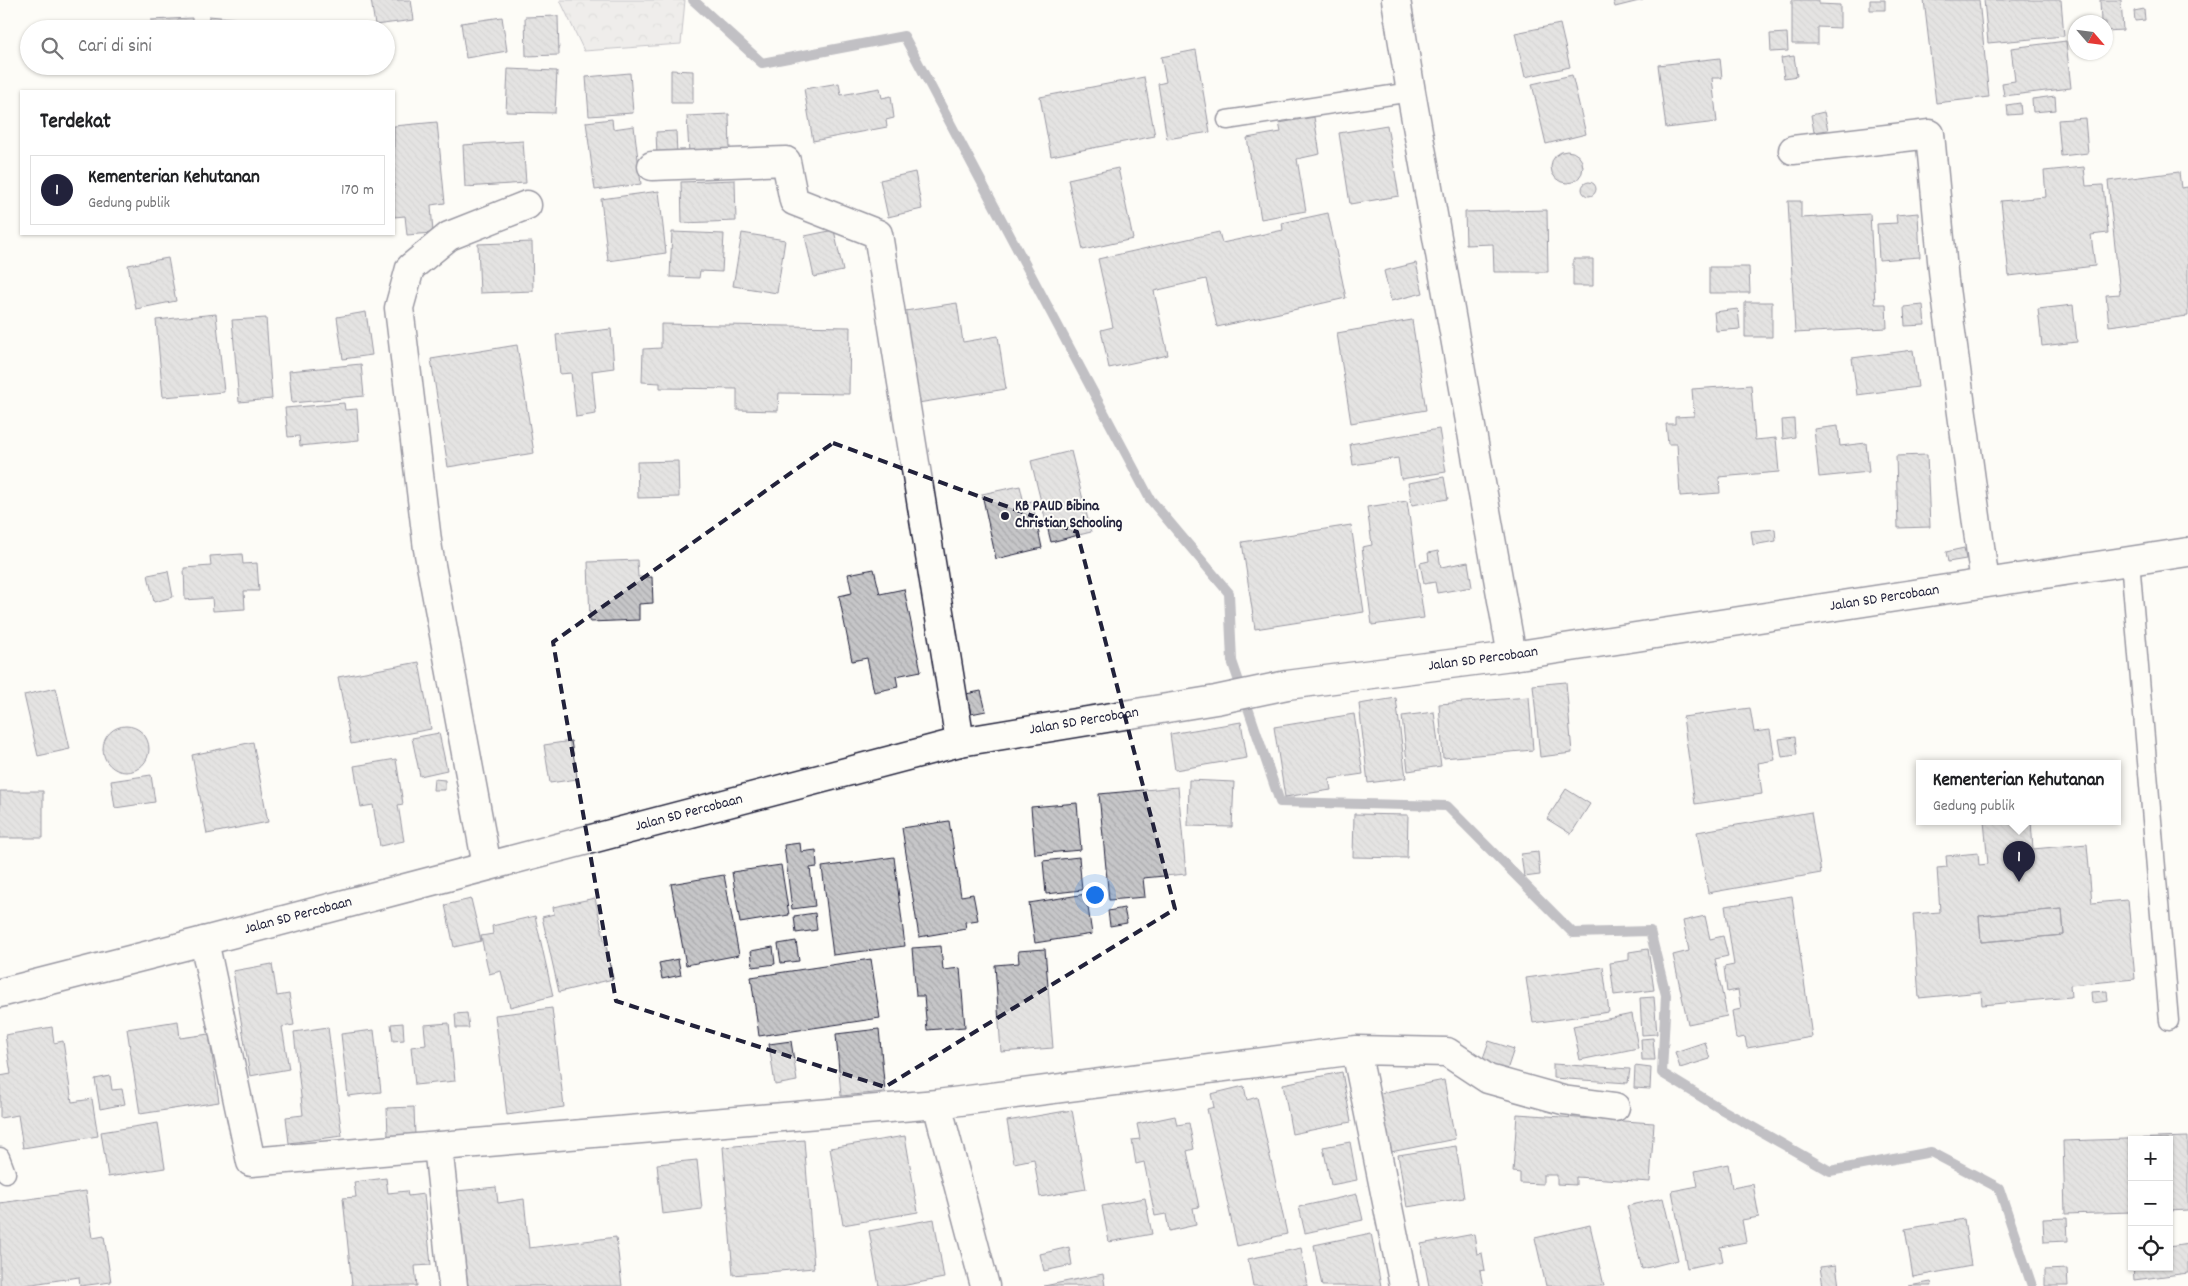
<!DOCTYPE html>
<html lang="id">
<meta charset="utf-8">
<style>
:root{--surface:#fff;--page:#f2f2f2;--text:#202124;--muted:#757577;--line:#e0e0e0;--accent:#22223b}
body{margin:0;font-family:Dekko,sans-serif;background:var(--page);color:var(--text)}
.controls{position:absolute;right:15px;bottom:15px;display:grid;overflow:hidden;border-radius:0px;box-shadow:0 1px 4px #0004}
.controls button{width:45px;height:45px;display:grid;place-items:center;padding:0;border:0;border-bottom:1px solid var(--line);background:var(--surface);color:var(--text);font:25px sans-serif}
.compass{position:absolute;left:2068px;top:15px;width:45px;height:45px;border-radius:50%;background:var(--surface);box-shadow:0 1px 4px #0004;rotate:118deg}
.you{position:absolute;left:1094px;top:894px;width:18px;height:18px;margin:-12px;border:4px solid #fff;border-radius:50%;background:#1a73e8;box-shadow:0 0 0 8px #1a73e833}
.badge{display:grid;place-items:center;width:32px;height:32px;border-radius:50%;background:var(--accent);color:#fff;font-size:16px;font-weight:700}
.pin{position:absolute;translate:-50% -41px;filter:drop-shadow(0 1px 2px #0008)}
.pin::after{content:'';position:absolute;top:26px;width:18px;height:15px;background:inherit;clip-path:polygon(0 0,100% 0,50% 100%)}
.popup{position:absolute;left:1916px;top:760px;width:205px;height:65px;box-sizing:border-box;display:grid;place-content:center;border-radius:0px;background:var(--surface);filter:drop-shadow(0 1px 4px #0005);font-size:16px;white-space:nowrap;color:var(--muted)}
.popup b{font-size:19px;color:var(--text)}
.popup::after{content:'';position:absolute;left:50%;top:100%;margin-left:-10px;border:10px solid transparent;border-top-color:var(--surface)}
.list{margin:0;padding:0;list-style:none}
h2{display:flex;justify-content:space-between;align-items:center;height:65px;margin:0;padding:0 20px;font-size:21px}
h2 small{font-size:16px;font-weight:400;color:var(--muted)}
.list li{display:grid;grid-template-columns:32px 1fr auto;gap:15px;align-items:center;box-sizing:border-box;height:70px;margin:0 10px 10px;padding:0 10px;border:1px solid var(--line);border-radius:0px}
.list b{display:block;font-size:19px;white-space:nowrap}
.list p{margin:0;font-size:16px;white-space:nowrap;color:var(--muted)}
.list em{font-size:16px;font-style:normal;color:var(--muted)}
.icon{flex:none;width:28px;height:28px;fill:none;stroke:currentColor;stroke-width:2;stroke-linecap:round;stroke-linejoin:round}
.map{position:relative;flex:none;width:2188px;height:1286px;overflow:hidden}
.search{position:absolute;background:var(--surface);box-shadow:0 1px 4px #0004;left:20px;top:20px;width:375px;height:55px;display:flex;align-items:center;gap:12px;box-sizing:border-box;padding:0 18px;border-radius:28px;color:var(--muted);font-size:19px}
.panel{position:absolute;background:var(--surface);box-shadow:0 1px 4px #0004;left:20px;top:90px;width:375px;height:145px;border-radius:0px}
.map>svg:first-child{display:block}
</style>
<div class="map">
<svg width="2188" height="1286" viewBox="0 0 2188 1286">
<defs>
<pattern id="forest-crowns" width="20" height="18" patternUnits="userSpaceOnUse" patternTransform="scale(1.25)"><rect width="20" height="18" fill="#dddcdb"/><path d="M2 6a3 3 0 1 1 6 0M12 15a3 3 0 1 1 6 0" fill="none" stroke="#bdbcbd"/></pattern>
<pattern id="building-back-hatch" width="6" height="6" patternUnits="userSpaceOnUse" patternTransform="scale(1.25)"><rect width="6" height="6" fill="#c6c6c8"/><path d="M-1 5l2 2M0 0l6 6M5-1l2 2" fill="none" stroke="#aaaaad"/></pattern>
</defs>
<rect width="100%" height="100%" fill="#fdfcf7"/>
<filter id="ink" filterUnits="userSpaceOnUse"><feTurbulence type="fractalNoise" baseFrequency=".02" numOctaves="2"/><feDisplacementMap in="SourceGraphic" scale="10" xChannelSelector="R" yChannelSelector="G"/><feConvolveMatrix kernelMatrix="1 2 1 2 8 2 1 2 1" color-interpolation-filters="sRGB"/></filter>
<g filter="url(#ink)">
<path fill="url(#forest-crowns)" stroke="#807f8b" d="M560 0H685L681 44 584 51Z"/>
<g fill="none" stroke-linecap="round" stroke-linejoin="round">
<path stroke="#787885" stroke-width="10" d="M693 0 762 63 904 36 1150 499 1229 593 1232 661 1280 802 1447 806 1573 933 1650 931 1666 995 1662 1073 1721 1109 1830 1171 1931 1152 1999 1188 2032 1286"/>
</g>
<path fill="url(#building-back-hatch)" stroke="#22223b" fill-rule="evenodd" d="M371 0H411L414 20 375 25Z
M1613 0H1643L1615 7Z
M1792 0H1819V4L1840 5V28L1818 27V44H1792Z
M1870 0H1885V10H1870Z
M1924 0H1979L1989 97 1936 103Z
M1984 0H2061L2064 36 1988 43Z
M2100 0H2121L2123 30 2106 31V22H2101Z
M2144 9 2145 20 2135 21 2134 11Z
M209 16 241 19 240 29H208Z
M558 16 559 55 526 56 525 17Z
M502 17 507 51 466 58 461 23Z
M192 18V29H152L151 20Z
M1560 24 1570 67 1525 77 1515 33Z
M1787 33 1788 51 1771 52 1770 34Z
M2066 41 2071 88 2004 96 2002 83 2015 81 2011 48Z
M1196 50 1210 132 1167 139 1158 84 1166 82 1161 57Z
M1794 56 1797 76 1784 78 1781 58Z
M1720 58 1722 78H1712L1717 122 1666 128 1658 65Z
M205 66H253L252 72 205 69Z
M508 69 557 71 555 113 506 112Z
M671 70 693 71V103H671Z
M630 73 633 113 589 116 586 77Z
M1572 75 1586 134 1546 144 1532 84Z
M1144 77 1155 136 1051 156 1040 97Z
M839 83 841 95 880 88 882 98 891 96 894 118 886 120 887 127 813 141 804 89Z
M2055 96 2056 110 2033 112 2032 99Z
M2020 103 2021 114 2008 115 2007 105Z
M1824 112 1828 130 1814 132 1811 115Z
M729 114 730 152 689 154 687 116Z
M1314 117 1320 154 1297 159 1306 211 1261 219 1247 138 1281 132 1279 123Z
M2085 118 2088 153 2061 156 2058 120Z
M612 119 613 129 634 126 641 184 595 190 586 122Z
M437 122 445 203 431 205 433 233 407 235 405 216 394 217V126Z
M1387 125 1399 196 1350 204 1339 133Z
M676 131 677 155 657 156 656 132Z
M523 141 526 183 465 187 463 145Z
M1551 167a16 16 0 1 1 32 0a16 16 0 1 1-32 0Z
M2084 167 2086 186 2103 185 2108 233 2091 235 2095 266 2009 276 2001 201 2046 197 2044 171Z
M1118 168 1133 239 1083 250 1068 179Z
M915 172 922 209 888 217 880 180Z
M2179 172 2181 188 2188 187V316L2109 326 2106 295 2120 294 2108 181Z
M735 180 736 221 682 223 681 182Z
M1582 189a7 7 0 1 1 14 0a7 7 0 1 1-14 0Z
M659 191 666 253 608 261 601 199Z
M1788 201H1801V218L1870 214 1875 304H1886L1887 328 1795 333Z
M1547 210 1548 272H1494L1493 244 1466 245 1465 212Z
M1328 213 1346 298 1217 327 1206 279 1154 291 1168 355 1109 368 1101 330 1113 327 1098 259 1219 232 1222 243 1283 230 1282 223Z
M1918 213 1920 257 1879 260 1877 224 1897 223 1896 215Z
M834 230 843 271 814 277 805 236Z
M672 232 724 234 722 272 700 271 699 278 670 277Z
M742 233 785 240 777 293 733 286Z
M532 242 533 291 480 293 478 244Z
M168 258 176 301 136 309 128 265Z
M1573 259H1593V286H1573Z
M1416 263 1423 293 1391 301 1384 271Z
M1709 267H1749L1750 293H1709Z
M1745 302H1772V337H1745Z
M957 303 963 342 998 336 1006 389 918 403 905 311Z
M1923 305 1925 325 1905 326 1904 307Z
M2073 305 2077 342 2042 346 2038 309Z
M1738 309 1740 329 1716 331 1714 312Z
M366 312 372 355 343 359 337 317Z
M216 314 224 392 163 397 156 320Z
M266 318 272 399 239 402 232 320Z
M1412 320 1426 410 1351 423 1337 333Z
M661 324 850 327 849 394 779 393 778 411 737 410V389L660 388V383L642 382 643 349 661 348Z
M611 329 614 368 592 371 596 414 576 417 571 373 560 374 556 335Z
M517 345 534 453 448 467 431 359Z
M1913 350 1918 387 1857 395 1852 358Z
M361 364 364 396 292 403 289 371Z
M1751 385 1755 440 1776 438 1779 472 1719 477 1720 493 1680 496 1677 444H1668L1666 424H1675V417L1694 416 1692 389Z
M344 403 345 410 357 409 359 440 300 446 299 436 288 437 285 408Z
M1794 419 1795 437 1783 439 1782 420Z
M1838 426 1840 446 1866 443 1869 472 1819 477 1814 429Z
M1439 429 1446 472 1401 479 1398 458 1353 465 1350 444Z
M1071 451 1091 532 1051 542 1031 461Z
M1927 455 1930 527 1898 528 1896 456Z
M678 461 679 497 638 498 637 462Z
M1444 477 1448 499 1412 505 1408 483Z
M1020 486 1024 503 1032 501 1042 548 996 559 982 494Z
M1407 501 1424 618 1372 625 1362 547 1372 545 1367 507Z
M1351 525 1364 612 1255 629 1242 542Z
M1775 529 1776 541 1753 545 1751 531Z
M1964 548 1966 559 1948 562 1946 552Z
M1438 551 1441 567 1468 562 1472 587 1437 593 1435 582 1424 584 1420 563 1429 561 1428 553Z
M242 554 243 564 257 563 259 591H244L245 609 213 611 212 598 185 600 184 568 211 566 210 556Z
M637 560 638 577H652L653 603 639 604V620L590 622 588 562Z
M874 569 880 594 904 589 921 671 896 676 898 687 874 692 867 658 852 661 839 596 852 593 848 574Z
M168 571 173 597 154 602 148 575Z
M419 662 431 729 351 744 338 677Z
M1566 682 1572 753 1540 757 1533 685Z
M56 688 70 749 38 756 24 695Z
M981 691 986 711 971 714 966 694Z
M1529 697 1533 750 1443 758 1439 704Z
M1396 698 1406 778 1368 783 1359 704Z
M1750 708 1754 732 1770 730 1775 760 1758 763 1762 794 1695 804 1683 717Z
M1434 712 1441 766 1408 771 1402 716Z
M1354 714 1363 774 1329 779 1331 790 1285 797 1274 727Z
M1241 722 1247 758 1175 770 1170 734Z
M103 749a23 23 0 1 1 46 0a23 23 0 1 1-46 0Z
M439 733 447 770 420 776 412 738Z
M1795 737 1797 755 1782 757 1779 739Z
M571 741 577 779 550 783 544 745Z
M253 742 268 822 207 834 192 755Z
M396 759 403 804 398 805 404 841 380 846 373 805 361 807 354 766Z
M151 775 155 802 115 808 111 781Z
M434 779 445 780V790H433Z
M1189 780 1234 782 1232 827 1188 826Z
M1178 787 1186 874 1143 878 1145 897 1109 900 1099 794Z
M1566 789 1590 804 1571 834 1547 819Z
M0 791H43V838H0Z
M1077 803 1081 850 1035 854 1031 807Z
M1811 812 1821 873 1708 893 1697 832Z
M1354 814 1408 815 1407 858 1353 857Z
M949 821 961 896 973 894 978 920 965 922 966 929 919 937 902 828Z
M1984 821H2031L2033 849 2087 844 2092 903 2128 900 2135 979 2070 985 2071 997 1982 1005 1981 992 1919 998 1913 914 1940 912 1937 868 1947 867 1946 856 1978 853 1979 865 1988 864ZM2062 909 2064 935 1981 942 1979 916Z
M800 843 801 852 816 850 817 867 810 868 815 906 792 909 784 845Z
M1538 852 1540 875 1524 877 1521 854Z
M894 857 905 946 833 955 822 867Z
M1079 857 1082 890 1046 894 1043 861Z
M781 865 789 915 740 923 732 872Z
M724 875 739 955 686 965 671 884Z
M1086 894 1092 934 1035 943 1029 903Z
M1792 896 1812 1037 1747 1048 1745 1037 1736 1039 1732 1011 1741 1009 1738 990 1727 992 1724 967 1734 965 1725 906Z
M595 898 613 979 559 992 542 917 554 914 553 907Z
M471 899 481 941 454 947 445 905Z
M1124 908 1127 923 1110 926 1108 911Z
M2062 909 2064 935 1981 942 1979 916Z
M815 913 817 930 796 933 794 916Z
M535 916 553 996 510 1007 501 971 489 974 481 936 493 934 492 926Z
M1705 916 1710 939 1723 936 1728 956 1715 959 1727 1016 1688 1024 1673 955 1689 951 1683 921Z
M796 941 799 961 781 963 778 944Z
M941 946 943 970 960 968 965 1027 927 1030 924 996H916L912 948Z
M773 947 775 964 753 967 751 951Z
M1045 949 1053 1048 1001 1052 995 965 1019 963 1018 951Z
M1648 949 1654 990 1614 995 1610 963 1629 960V952Z
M678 959 681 975 662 979 659 963Z
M871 959 880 1018 759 1036 751 977Z
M272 964 277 996 289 994 294 1025 282 1027 289 1069 250 1076 233 971Z
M1603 967 1609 1012 1533 1023 1526 978Z
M2107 991 2108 1001 2092 1003 2091 992Z
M1654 997 1657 1034 1642 1035 1640 998Z
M552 1008 564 1107 507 1115 495 1015Z
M467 1013 469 1028H456L455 1014Z
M1632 1014 1638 1048 1580 1060 1573 1026Z
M178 1021 180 1038 209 1034 219 1102 140 1114 127 1029Z
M403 1023 404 1040 393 1041 391 1024Z
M449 1023 455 1081 415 1085 411 1047 426 1045 424 1025Z
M52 1027 54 1043 63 1041 72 1102 92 1099 98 1136 23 1148 18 1115 0 1118V1076L11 1074 5 1035Z
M328 1027 342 1136 289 1143 286 1117 303 1115 294 1032Z
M879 1029 885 1092 841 1096 836 1034Z
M374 1030 381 1092 348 1096 341 1034Z
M1653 1038 1655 1060H1642L1641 1039Z
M791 1041 797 1081 775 1085 769 1044Z
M1489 1041 1514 1049 1506 1073 1481 1064Z
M1705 1042 1710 1059 1680 1068 1675 1052Z
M1553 1064 1630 1069 1628 1083 1553 1078Z
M1635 1066 1651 1068 1650 1089 1634 1088Z
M1342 1072 1351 1122 1292 1134 1283 1084Z
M110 1076 112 1090 122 1089 125 1104 100 1109 95 1079Z
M1444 1080 1455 1139 1386 1153 1375 1094Z
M1244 1086 1247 1100 1257 1097 1287 1234 1237 1246 1207 1109 1214 1107 1211 1094Z
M414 1107 415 1136 388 1137 387 1108Z
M1072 1110 1086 1189 1040 1197 1034 1159 1014 1163 1007 1121Z
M1517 1114 1654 1123 1650 1182 1576 1177V1185L1557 1184V1175H1543V1184L1520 1183V1173L1513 1172Z
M1175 1116 1177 1125 1189 1123 1194 1149 1187 1151 1199 1207 1193 1208 1196 1225 1169 1231 1166 1214 1155 1216 1144 1162 1136 1164 1132 1140 1140 1139 1137 1124Z
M158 1123 165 1168 108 1177 101 1132Z
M905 1136 918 1212 843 1225 830 1148Z
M2188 1137V1210L2169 1211V1140H2132V1212L2065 1214 2063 1141Z
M804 1140 814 1268 733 1275 723 1147Z
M1350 1142 1357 1180 1331 1185 1323 1147Z
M1456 1146 1464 1198 1407 1207 1398 1155Z
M697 1160 702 1209 662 1214 657 1164Z
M1728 1164 1732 1188 1753 1184 1759 1217 1742 1220 1746 1242 1720 1247 1723 1261 1687 1268 1672 1191 1698 1186 1695 1171Z
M386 1178 388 1193 407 1191 408 1196 424 1194 431 1265 415 1266 417 1286H352L343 1198 356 1197 354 1182Z
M496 1187 498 1203 524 1199 529 1248 616 1237 622 1286H468L457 1191Z
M86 1191 93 1238 104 1236 111 1282 80 1286 79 1277 19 1286H0V1203Z
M1357 1194 1363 1220 1305 1233 1299 1207Z
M1145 1198 1152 1234 1109 1242 1102 1206Z
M1663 1198 1678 1260 1642 1269 1627 1206Z
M2067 1218 2068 1241 2044 1242 2043 1219Z
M934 1219 944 1278 901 1286H879L869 1231Z
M1964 1219 1971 1266 1913 1277 1905 1229Z
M1590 1225 1604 1286H1546L1535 1238Z
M1371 1233 1381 1286H1322L1314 1245Z
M1474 1234 1477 1254 1482 1253 1485 1270 1480 1271 1483 1286H1429L1421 1244Z
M2188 1244V1273L2134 1280 2133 1267H2169V1247Z
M1069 1247 1072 1265 1044 1271 1040 1254Z
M1301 1248 1308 1286H1253L1248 1259Z
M1836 1265 1839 1286H1823L1820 1267Z
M2067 1269 2068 1286H2045V1270Z
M1103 1274 1105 1286H1044Z
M1931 1282 1932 1286H1909Z"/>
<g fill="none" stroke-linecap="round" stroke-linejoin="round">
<g stroke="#22223b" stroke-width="21">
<path id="service" d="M1227 120 1411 92
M2130 561 2169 1021
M0 1157 6 1173"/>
</g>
<g stroke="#22223b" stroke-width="31">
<path id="minor" d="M1396 0 1411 92 1512 656
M1793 150 1930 134 1944 281 1985 583
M652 166 786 161 794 201 878 234 960 742
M487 866 428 549 399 308 410 268 449 236 527 205
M204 941 251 1162 937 1104 1356 1050 1447 1052 1488 1079 1563 1100 1615 1107
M1356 1050 1404 1286
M937 1104 985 1286
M438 1146 453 1286"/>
</g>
<g stroke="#22223b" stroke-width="31">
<g id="tertiary">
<path id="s1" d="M0 993 204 941 960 742 1216 700 1287 685 1512 656 2188 552"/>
</g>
</g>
<use href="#service" stroke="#fdfcf7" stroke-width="18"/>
<use href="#minor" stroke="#fdfcf7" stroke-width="28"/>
<use href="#tertiary" stroke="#fdfcf7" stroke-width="28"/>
</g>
</g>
<path d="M0 0H2188V1286H0ZM833 443 1077 532 1175 909 885 1087 616 1001 553 642Z" fill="#fdfcf7" fill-opacity=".55" fill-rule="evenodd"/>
<path fill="none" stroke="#22223b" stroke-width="4" stroke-dasharray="10 6" stroke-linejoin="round" d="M833 443 1077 532 1175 909 885 1087 616 1001 553 642Z"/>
<circle fill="#22223b" stroke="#fdfcf7" stroke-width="2" cx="1005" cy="516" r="5"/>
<g text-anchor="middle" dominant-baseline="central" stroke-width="4" stroke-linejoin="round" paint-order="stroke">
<g font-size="15" font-weight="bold" fill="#22223b" stroke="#fdfcf7" text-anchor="start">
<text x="1015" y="507">KB PAUD Bibina<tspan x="1015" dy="17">Christian Schooling</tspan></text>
</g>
<g font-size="15" fill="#22223b" stroke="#fdfcf7">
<text stroke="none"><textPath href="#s1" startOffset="1928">Jalan SD Percobaan</textPath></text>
<text stroke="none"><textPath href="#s1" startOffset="1522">Jalan SD Percobaan</textPath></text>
<text stroke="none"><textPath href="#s1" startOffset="1118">Jalan SD Percobaan</textPath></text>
<text stroke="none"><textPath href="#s1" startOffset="712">Jalan SD Percobaan</textPath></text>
<text stroke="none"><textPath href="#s1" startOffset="308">Jalan SD Percobaan</textPath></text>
</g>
</g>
</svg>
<div class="controls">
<button>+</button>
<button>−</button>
<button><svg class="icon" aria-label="locate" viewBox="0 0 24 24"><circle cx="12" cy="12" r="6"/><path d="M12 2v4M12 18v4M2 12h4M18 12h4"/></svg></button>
</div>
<svg class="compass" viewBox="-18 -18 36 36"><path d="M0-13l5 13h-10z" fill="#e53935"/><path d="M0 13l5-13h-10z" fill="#757577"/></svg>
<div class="you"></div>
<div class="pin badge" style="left:2019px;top:882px">1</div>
<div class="popup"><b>Kementerian Kehutanan</b>Gedung publik</div>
<div class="search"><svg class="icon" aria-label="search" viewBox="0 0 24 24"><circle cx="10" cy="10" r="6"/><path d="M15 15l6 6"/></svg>Cari di sini</div>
<section class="panel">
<h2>Terdekat<small></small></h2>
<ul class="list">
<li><span class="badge">1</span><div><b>Kementerian Kehutanan</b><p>Gedung publik</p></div><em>170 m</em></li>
</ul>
</section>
</div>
